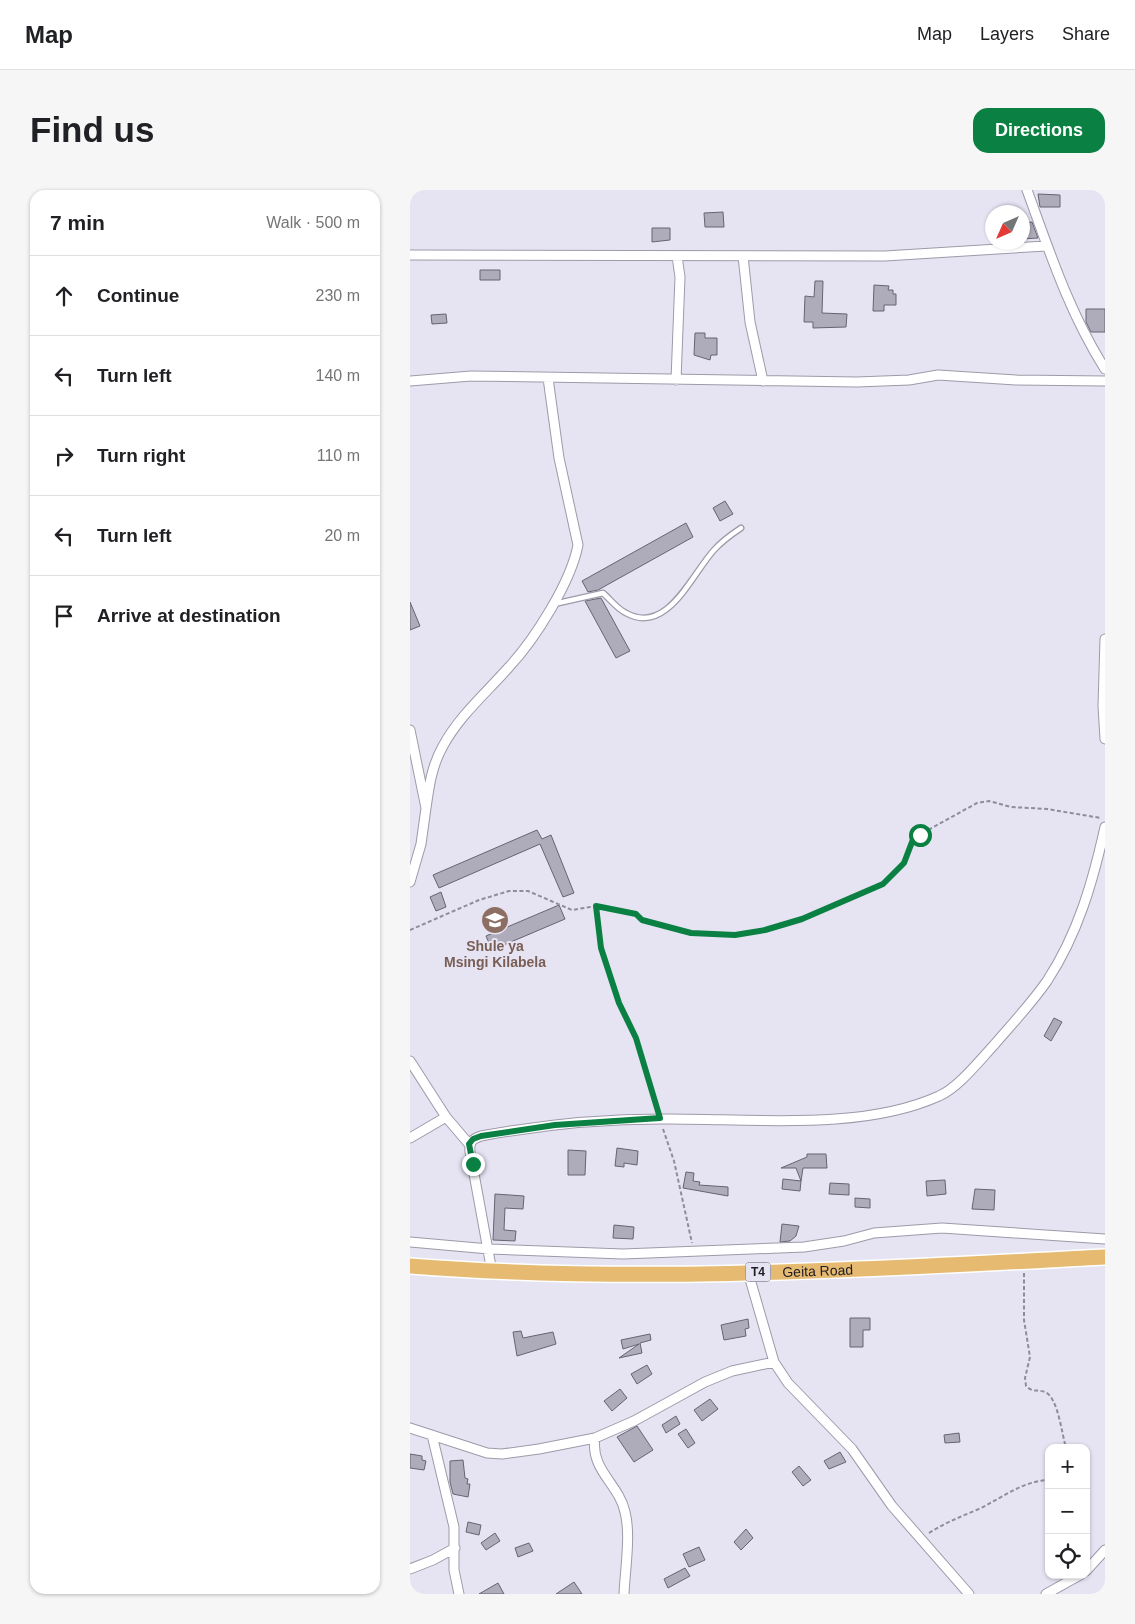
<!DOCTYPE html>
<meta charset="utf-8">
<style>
:root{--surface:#fff;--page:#f6f6f6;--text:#202124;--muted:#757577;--line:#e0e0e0;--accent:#0b8043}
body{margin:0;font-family:Helvetica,sans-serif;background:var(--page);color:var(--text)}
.controls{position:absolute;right:15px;bottom:15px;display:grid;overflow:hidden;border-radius:10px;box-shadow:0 1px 4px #0004}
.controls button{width:45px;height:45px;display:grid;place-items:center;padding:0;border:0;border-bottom:1px solid var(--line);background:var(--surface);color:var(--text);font:25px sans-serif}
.compass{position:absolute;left:575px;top:15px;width:45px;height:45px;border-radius:50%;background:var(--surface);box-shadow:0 1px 4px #0004;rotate:225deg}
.stop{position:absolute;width:15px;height:15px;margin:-11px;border:4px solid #0b8043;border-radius:50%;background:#fff}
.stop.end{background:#0b8043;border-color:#fff;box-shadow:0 1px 5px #0008}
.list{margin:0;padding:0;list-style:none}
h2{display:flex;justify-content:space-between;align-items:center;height:65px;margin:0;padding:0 20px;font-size:21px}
h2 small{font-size:16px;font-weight:400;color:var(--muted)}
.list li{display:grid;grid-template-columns:32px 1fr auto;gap:15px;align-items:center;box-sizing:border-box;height:80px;padding:0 20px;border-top:1px solid var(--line)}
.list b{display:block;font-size:19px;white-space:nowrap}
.list em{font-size:16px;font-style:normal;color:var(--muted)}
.icon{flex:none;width:28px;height:28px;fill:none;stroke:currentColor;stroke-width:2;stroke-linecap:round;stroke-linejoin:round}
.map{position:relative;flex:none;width:695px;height:1404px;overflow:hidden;border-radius:15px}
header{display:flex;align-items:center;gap:30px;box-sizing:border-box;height:70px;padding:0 25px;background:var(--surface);border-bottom:1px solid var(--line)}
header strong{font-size:24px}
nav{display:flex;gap:28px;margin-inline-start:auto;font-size:18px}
.intro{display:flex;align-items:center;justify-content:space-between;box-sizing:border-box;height:120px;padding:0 30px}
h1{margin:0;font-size:35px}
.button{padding:12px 22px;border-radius:15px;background:var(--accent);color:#fff;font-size:18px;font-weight:700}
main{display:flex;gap:30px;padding:0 30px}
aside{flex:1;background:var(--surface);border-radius:15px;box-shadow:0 1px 4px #0004}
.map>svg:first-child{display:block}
</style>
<header>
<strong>Map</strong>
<nav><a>Map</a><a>Layers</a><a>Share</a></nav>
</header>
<div class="intro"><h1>Find us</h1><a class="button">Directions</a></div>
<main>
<aside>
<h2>7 min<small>Walk · 500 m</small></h2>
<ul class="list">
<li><svg class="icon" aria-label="ahead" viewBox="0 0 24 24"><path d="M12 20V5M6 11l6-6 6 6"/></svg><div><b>Continue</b></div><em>230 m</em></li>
<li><svg class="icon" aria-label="left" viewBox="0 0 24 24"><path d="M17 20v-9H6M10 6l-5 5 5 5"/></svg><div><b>Turn left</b></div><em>140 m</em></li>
<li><svg class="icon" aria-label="right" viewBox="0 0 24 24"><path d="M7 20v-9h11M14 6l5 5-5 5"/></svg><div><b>Turn right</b></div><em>110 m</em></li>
<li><svg class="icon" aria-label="left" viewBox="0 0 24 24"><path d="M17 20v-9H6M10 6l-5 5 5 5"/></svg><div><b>Turn left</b></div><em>20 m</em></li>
<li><svg class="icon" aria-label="arrive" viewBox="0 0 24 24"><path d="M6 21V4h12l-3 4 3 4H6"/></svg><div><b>Arrive at destination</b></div></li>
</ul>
</aside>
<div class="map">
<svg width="695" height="1404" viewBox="0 0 695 1404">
<rect width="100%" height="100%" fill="#e6e3f3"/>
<path fill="#aeacbb" stroke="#666471" d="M628 4 650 5V17H630Z
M313 22 314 37H295L294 23Z
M622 32 628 48 612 49V33Z
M242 38H260V50L242 52Z
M70 80H90V90H70Z
M405 91H413L412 123 437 124 436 137 403 138V132H394L395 106 404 107Z
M464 95 479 96 478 100H483V104H486V115H474V121H463Z
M676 119H695V142H681L676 132Z
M36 124 37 133 22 134 21 125Z
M285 143H295V148H307V165H301L300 170 284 165Z
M315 311 323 324 310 331 303 318Z
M276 333 283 347 188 400 178 402 172 391Z
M191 408 220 461 206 468 175 411Z
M0 412 10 436 0 440Z
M127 640 132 649 141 645 164 703 153 707 130 654 29 698 23 685Z
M31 702 36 717 26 721 20 707Z
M149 715 155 729 82 760 76 746Z
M644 828 652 832 641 851 634 846Z
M207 958 228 961 227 975 214 973V977L205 976Z
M158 960 176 961 175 985H158Z
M397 964H416L417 978H393L391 991 386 978H371L397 967Z
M276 982 284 983 283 991 290 992 289 995 318 997V1006L273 998Z
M373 989 391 991 390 1001 372 999Z
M535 990 536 1004 517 1006 516 991Z
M420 993 439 994V1005L419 1004Z
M565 999 585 1000 584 1020 562 1019Z
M85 1004 114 1006 113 1019 95 1018 94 1040 106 1041 105 1051 83 1050Z
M445 1008 460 1009V1018L445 1017Z
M372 1034 389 1036 386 1046 380 1051 370 1052Z
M204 1035 224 1037 223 1049 203 1048Z
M440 1128H460V1140H453V1157H440Z
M338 1129 339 1138 335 1139 336 1146 314 1150 311 1135Z
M111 1141 113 1148 143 1142 146 1154 107 1166 103 1142Z
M240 1144 241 1150 230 1153 232 1163 209 1168 229 1154 213 1159 211 1150Z
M237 1175 242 1184 227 1194 221 1184Z
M210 1199 217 1208 202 1221 194 1211Z
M300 1209 308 1219 292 1231 284 1220Z
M266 1226 270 1234 256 1243 252 1235Z
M227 1236 243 1260 224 1272 207 1247Z
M276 1239 285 1253 278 1258 268 1244Z
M549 1243 550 1252 535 1253 534 1245Z
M430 1262 436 1272 419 1279 414 1271Z
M0 1264 12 1266V1270L16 1271 14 1280 0 1278Z
M53 1270 55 1288 58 1289 57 1294H60L58 1307 43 1304 40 1292V1271Z
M389 1276 401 1290 393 1296 382 1282Z
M58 1332 71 1335 69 1345 56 1342Z
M336 1339 343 1348 331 1360 324 1352Z
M85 1343 90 1351 76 1360 71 1353Z
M119 1353 123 1361 108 1367 105 1358Z
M289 1357 295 1370 279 1377 273 1364Z
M275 1378 280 1386 258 1398 254 1389Z
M164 1392 172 1404H146Z
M88 1393 94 1404H69Z"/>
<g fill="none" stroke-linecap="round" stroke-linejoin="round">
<g stroke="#9d9aa9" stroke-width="7">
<path id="service" d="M144 414 193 403C200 409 207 419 216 423 257 446 282 384 304 360 312 351 322 344 331 338"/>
</g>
<g stroke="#9d9aa9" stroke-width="11">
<path id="minor" d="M617 0C640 63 659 122 695 179
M0 65 475 66 636 56
M333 66 340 132 353 191
M266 190 270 87 267 66
M0 191 61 186 447 192 499 190 528 185 606 190 695 191
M695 449 693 516 695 549
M0 540 16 618 11 654 0 692
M16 618C19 596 22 575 33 556 49 526 77 502 99 477 125 449 161 392 168 355L149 268 138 188
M0 871 36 927 59 954
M0 948 36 927
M0 1052 79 1059 213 1064 394 1057 434 1051 464 1043 532 1038 695 1049
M82 1082 60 962C59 952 62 949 71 946 130 935 191 929 252 929 337 928 450 942 529 906 548 898 570 870 584 855 602 834 621 814 637 791 668 744 683 691 695 637
M338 1082 364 1172 378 1193 442 1259 482 1316 559 1404
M0 1238 77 1263 92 1264 129 1259 185 1248 224 1231 295 1192 322 1181 364 1172
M22 1245 44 1337V1380L49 1404
M185 1248C180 1280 209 1294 215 1322 221 1345 215 1380 214 1404
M0 1379 23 1370 45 1358
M676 1381 695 1360
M636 1404 670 1385"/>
</g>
<g stroke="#fff" stroke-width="18">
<g id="trunk">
<path id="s1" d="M0 1076C231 1094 464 1079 695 1067"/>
</g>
</g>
<path stroke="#8f8d98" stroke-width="2" stroke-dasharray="4 2.5" stroke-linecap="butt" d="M186 717 191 758 209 813 225 848 247 920
M0 740 69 710 99 701H118L162 720 186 716 226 724 232 730 281 743 325 745 355 740 392 729 473 694 494 673 502 652 509 645 567 613 579 611 601 617 637 619 691 628
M253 939 264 971 282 1053
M614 1083V1130L620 1167 615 1188 616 1196C623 1203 627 1199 635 1202 648 1207 652 1245 656 1258
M519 1343C536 1332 553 1326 571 1318 593 1307 613 1291 639 1290"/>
<use href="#service" stroke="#fff" stroke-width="4.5"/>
<use href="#minor" stroke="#fff" stroke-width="9"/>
<use href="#trunk" stroke="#e6ba70" stroke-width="15"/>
</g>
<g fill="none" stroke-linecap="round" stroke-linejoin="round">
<path stroke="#0b8043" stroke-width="6" d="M63 974 59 954 63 949 71 946 145 935 250 928 226 848 209 813 191 758 186 716 226 724 232 730 281 743 325 745 355 740 392 729 473 694 494 673 502 652 510 645"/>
</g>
<defs>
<g id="school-disc" transform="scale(1.4375)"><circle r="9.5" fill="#8d6e63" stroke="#e6e3f3"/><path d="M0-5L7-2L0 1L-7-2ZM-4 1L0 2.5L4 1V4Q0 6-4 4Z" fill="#fff"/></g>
</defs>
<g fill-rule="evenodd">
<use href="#school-disc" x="85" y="730"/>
</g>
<g text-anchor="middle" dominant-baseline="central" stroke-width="4" stroke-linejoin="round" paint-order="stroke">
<rect fill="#e6e3f3" stroke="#5a5861" stroke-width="1" x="335.5" y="1072.5" width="25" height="19" rx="4"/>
<g font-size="12" font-weight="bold" fill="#1e1d23">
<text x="348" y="1082">T4</text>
</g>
<g font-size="14" font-weight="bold" fill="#785e54" stroke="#e6e3f3">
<text x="85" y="756">Shule ya<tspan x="85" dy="16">Msingi Kilabela</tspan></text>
</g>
<g font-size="14" fill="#1e1d23" stroke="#e6e3f3">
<text stroke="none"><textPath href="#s1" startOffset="408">Geita Road</textPath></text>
</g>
</g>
</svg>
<div class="controls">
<button>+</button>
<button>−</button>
<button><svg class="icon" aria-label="locate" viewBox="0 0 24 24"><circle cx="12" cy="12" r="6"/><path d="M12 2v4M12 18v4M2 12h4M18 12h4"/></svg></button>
</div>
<svg class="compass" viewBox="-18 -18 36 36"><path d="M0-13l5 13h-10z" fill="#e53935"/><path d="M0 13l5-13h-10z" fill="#757577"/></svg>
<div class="stop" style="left:510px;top:645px"></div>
<div class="stop end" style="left:63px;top:974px"></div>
</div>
</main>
